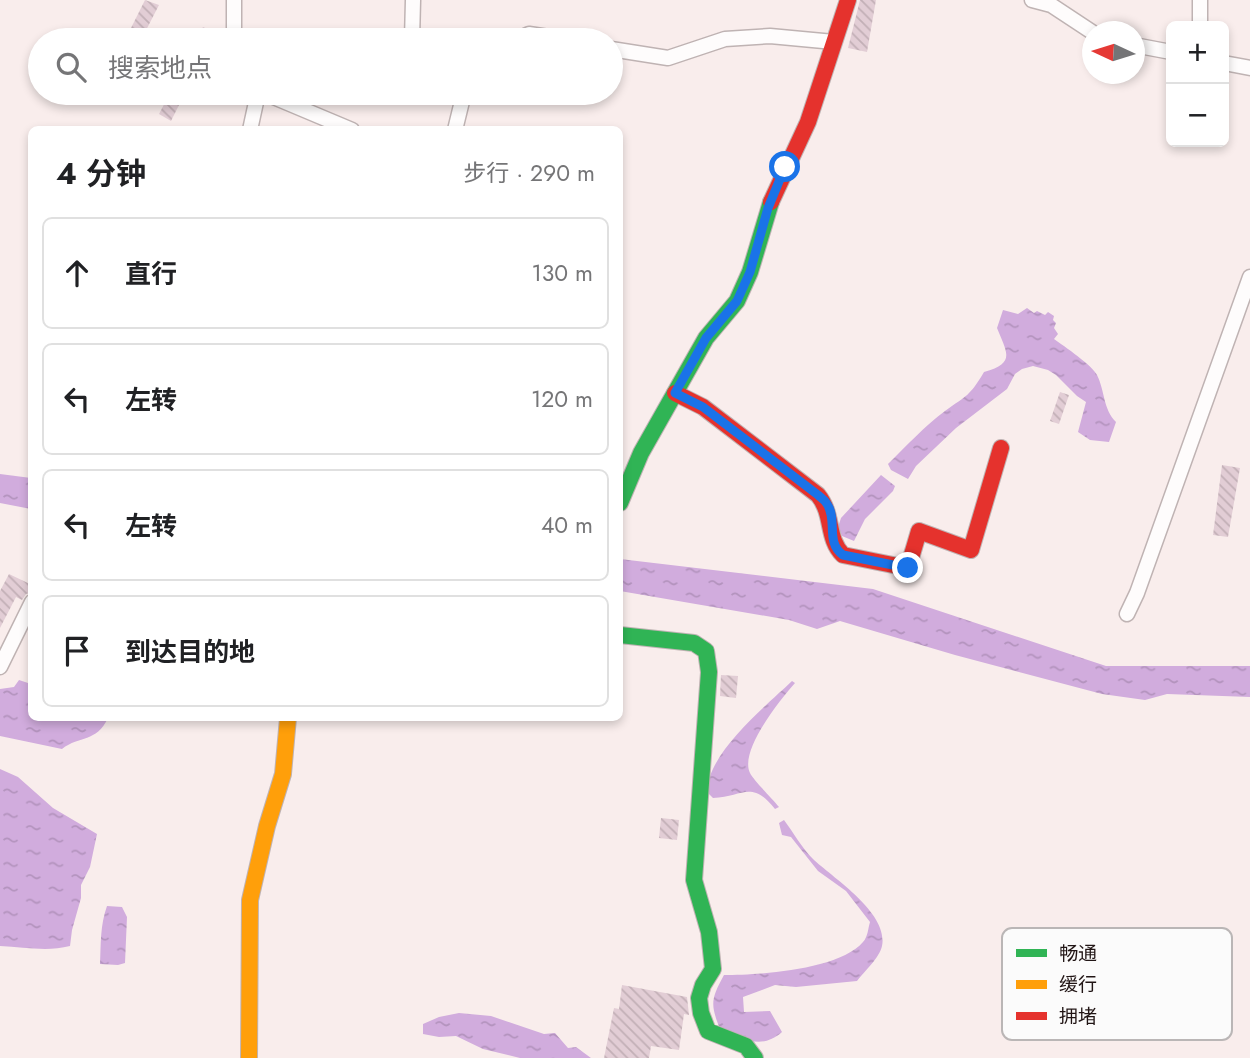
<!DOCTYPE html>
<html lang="zh">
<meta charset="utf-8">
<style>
:root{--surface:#fff;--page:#f2f2f2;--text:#202124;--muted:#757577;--line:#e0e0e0}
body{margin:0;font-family:Jost,"Noto Sans SC",sans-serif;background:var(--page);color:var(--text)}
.controls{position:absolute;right:21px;top:21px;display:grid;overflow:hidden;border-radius:10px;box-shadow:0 4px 10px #0003}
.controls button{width:63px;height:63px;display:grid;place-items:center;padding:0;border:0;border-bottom:2px solid var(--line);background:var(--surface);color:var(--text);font:35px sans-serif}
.compass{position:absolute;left:1082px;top:21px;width:63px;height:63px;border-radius:50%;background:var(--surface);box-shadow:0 4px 10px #0003;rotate:274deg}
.stop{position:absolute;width:21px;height:21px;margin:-16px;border:5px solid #1a73e8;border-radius:50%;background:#fff}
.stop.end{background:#1a73e8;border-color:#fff;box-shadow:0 2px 7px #0008}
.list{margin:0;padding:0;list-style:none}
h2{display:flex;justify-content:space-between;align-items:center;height:91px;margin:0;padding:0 28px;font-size:30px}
h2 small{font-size:23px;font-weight:400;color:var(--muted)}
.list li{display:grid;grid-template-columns:46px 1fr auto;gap:21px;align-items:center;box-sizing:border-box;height:112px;margin:0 14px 14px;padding:0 14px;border:2px solid var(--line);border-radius:10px}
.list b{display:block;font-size:26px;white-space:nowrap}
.list em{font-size:23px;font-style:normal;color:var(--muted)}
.icon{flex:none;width:38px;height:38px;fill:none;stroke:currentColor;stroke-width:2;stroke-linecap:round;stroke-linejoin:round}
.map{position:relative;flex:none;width:1250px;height:1058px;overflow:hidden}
.search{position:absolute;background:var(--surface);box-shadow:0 4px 10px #0003;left:28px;top:28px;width:595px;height:77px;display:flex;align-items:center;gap:18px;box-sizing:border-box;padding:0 24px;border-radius:38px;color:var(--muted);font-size:26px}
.panel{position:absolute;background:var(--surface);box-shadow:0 4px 10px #0003;left:28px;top:126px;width:595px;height:595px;border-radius:10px}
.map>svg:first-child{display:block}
</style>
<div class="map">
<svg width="1250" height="1058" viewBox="0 0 1250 1058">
<defs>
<pattern id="water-ripples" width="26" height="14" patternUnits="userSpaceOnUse" patternTransform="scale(1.75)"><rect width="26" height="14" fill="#d1acdd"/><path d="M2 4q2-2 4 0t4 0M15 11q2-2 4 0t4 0" fill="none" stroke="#b393bd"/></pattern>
<pattern id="building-back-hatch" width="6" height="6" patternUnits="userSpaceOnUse" patternTransform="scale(1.75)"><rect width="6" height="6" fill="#e2cdd5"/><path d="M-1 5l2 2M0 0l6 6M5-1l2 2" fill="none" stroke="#c2afb6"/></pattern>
</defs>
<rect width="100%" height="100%" fill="#f9edec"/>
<path fill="url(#water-ripples)" d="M1027 308 1034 313 1037 311 1045 315 1048 312 1054 316 1053 320 1056 323 1054 328 1058 334 1054 339C1064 346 1093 366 1097 375 1105 391 1103 409 1116 422L1109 442 1090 440 1078 432 1086 402 1077 396 1056 375 1048 370 1033 366 1022 369 1015 374 1007 389 956 428 916 466 908 479 891 470 888 464C906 446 925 426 945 411 967 395 969 397 984 372 1016 363 1007 353 997 328L1003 310 1018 314Z
M0 474 31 478V509L0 503Z
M881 475 895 486 893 491 865 519 854 541 842 536 838 527 841 518Z
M620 559 873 589 1106 666H1250V697L1167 694 1145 700 1102 694 955 655 840 621 817 629 789 620 620 591Z
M19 680 31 684 32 718H108C96 743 80 735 62 749L0 736V689L14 687Z
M792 681 795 683C781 699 739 750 750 773 754 781 772 798 779 807L775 809C751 779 743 797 713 798L707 792C708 752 765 707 792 681Z
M0 769 18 777 53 808 97 834 90 867 81 885V898L72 930 70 946C47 952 24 947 0 946Z
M784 820C793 832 802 848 813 859 833 878 889 913 882 946 880 957 864 972 857 981L796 987 775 985 743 997 744 1012 770 1011 782 1032C760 1051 743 1038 720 1029 710 1004 711 999 724 975 759 975 839 970 863 942 868 937 868 928 870 922L846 891 818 871 791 837 782 835 779 823Z
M107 906 122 907 127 917 125 963 118 965 100 964C101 943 100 926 107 906Z
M459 1013 491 1016 544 1034 555 1033 568 1048 576 1047 591 1058H520L483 1049 456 1036 439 1037 423 1034V1024L439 1017Z"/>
<path fill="url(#building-back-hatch)" d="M145 0 159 5 141 40H125Z
M860 0H876L867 52 848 48Z
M203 27 224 38V40H196Z
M170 93H185L171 121 159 114Z
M1060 392 1069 395 1059 424 1050 421Z
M1222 465 1240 468 1228 537 1213 535Z
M9 574 32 585V592L26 594 22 600 16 597 0 628V591Z
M721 675 738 676 736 698 720 696Z
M661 818 679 820 677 840 659 838Z
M622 985 687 997 689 1015 684 1014 679 1050 651 1046 649 1058H604L614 1008 619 1009Z"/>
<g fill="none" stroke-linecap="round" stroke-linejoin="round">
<g stroke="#bfb3b3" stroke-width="17">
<path id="street" d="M234 0V40
M1032 0 1051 5 1092 32
M1200 0V26
M412 40 413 0
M516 40 529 34 568 40
M1134 45 1171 52
M611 49 668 58 725 39 770 36 834 42
M1224 63 1250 68
M264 93 352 130
M250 130 258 93
M455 130 464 93
M1127 614 1137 593 1250 277
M0 667 32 602"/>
</g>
<g stroke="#bfb3b3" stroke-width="18">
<path id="fast" d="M620 503 641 453 706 338 737 301 750 272 771 202
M620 635 694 643 706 651 709 672 694 880 709 932 713 969 703 985 699 998 701 1013 708 1031 746 1046 755 1058"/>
</g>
<g stroke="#bfb3b3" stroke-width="18">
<path id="slow" d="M249 1058 250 900 267 826 283 774 288 718"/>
</g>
<g stroke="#bfb3b3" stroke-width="18">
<path id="jam" d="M771 202 808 122 848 0
M675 393 703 407 818 495C834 515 826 538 843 555L908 568 919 531 971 550 1001 448"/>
</g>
<use href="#street" stroke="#fefcfc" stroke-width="14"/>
<use href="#fast" stroke="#30b455" stroke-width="16"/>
<use href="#slow" stroke="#ff9f0a" stroke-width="16"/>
<use href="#jam" stroke="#e5322d" stroke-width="16"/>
</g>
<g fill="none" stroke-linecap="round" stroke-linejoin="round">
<path stroke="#1a73e8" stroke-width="9" d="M785 167 768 208 750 272 737 301 706 338 675 393 703 407 818 495C821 498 825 500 827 504 838 520 825 542 843 555L908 568"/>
</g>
<rect x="1002" y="928" width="230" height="112" rx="10" fill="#fbfbfb" stroke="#bab6b6" stroke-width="2"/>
<rect x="1016" y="949" width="31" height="8" fill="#30b455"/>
<rect x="1016" y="980" width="31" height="9" fill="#ff9f0a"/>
<rect x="1016" y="1012" width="31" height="8" fill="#e5322d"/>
<g font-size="19" fill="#211515">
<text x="1059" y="960">畅通</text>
<text x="1059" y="991">缓行</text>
<text x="1059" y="1023">拥堵</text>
</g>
</svg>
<div class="controls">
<button>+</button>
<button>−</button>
</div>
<svg class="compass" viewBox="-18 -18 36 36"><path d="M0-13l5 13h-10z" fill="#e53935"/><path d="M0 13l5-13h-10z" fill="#757577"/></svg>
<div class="stop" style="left:785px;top:167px"></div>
<div class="stop end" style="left:908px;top:568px"></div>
<div class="search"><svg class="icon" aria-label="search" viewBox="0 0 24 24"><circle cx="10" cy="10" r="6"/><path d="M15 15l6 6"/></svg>搜索地点</div>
<section class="panel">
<h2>4 分钟<small>步行 · 290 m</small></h2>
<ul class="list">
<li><svg class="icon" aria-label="ahead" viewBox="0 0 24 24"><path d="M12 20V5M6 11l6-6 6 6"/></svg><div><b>直行</b></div><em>130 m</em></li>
<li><svg class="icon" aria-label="left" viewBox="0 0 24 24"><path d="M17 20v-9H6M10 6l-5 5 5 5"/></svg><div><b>左转</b></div><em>120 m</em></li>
<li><svg class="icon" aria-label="left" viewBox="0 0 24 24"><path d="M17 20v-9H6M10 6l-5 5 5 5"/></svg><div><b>左转</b></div><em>40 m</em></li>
<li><svg class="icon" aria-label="arrive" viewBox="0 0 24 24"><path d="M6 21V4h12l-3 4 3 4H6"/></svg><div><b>到达目的地</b></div></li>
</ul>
</section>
</div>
